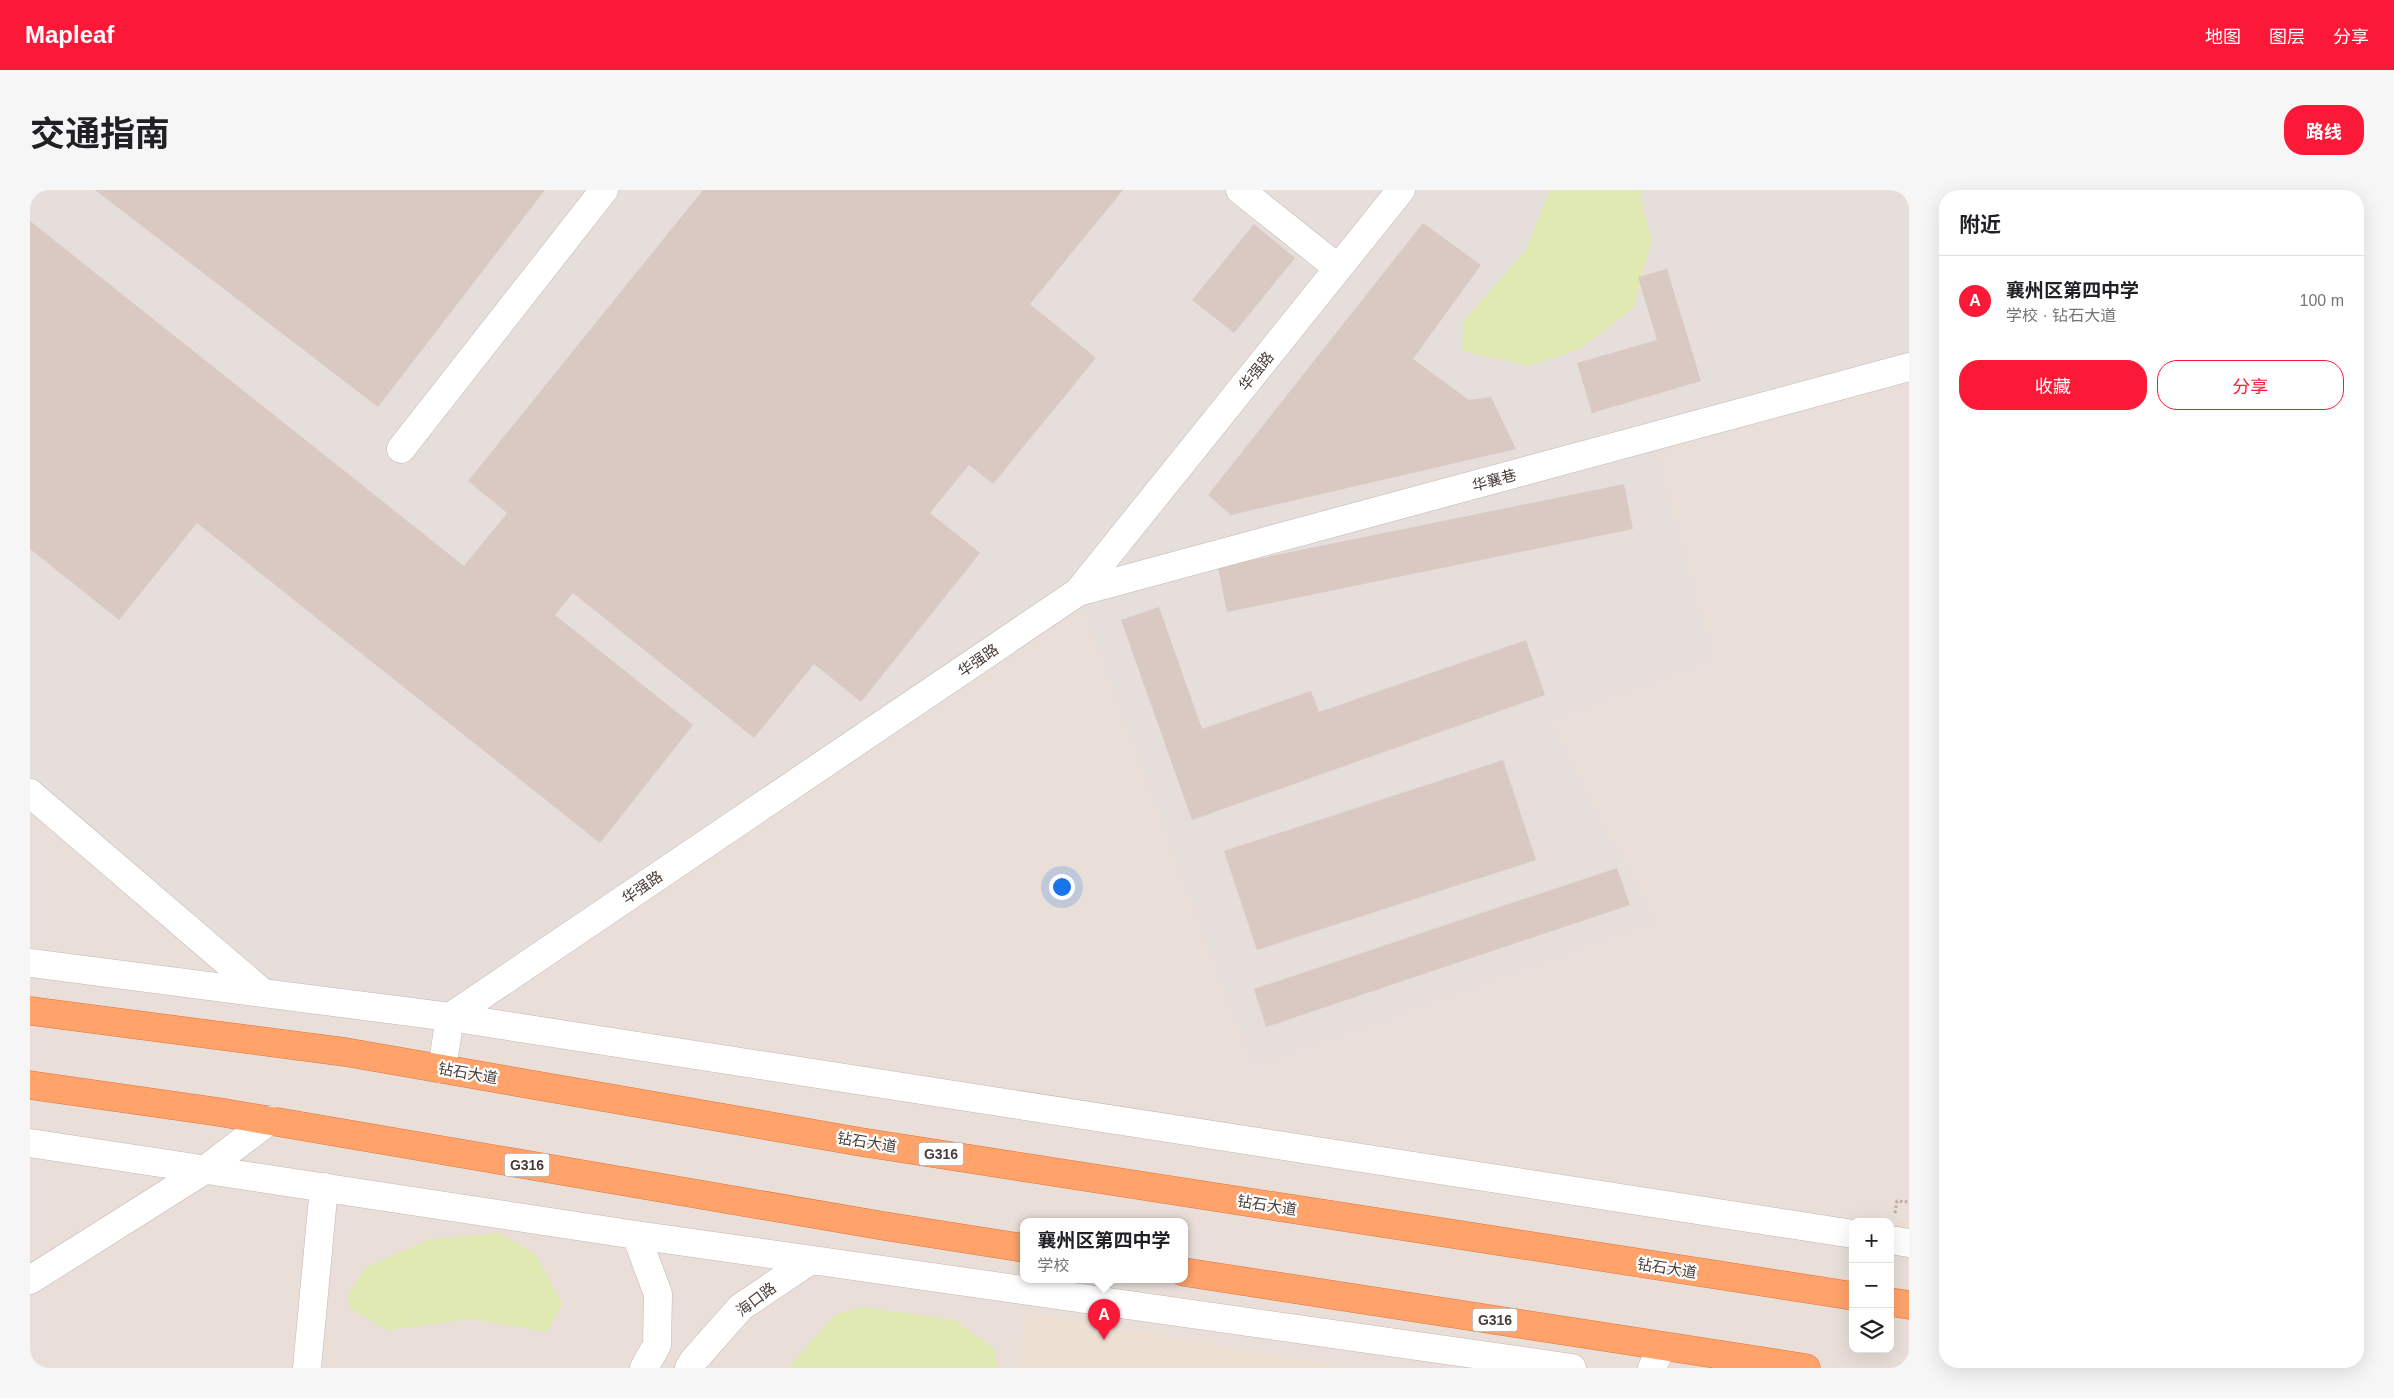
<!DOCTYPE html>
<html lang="zh">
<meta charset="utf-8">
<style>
:root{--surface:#fff;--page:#f6f6f6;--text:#202124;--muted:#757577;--line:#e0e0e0;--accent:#fc1938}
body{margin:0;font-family:Helvetica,"Noto Sans SC",sans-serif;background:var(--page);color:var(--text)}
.controls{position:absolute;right:15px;bottom:15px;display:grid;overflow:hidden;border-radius:10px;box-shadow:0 5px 20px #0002}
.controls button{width:45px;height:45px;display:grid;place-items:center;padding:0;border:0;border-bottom:1px solid var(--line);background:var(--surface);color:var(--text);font:25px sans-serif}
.you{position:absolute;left:1031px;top:696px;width:18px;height:18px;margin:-12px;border:4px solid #fff;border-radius:50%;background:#1a73e8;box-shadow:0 0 0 8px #1a73e833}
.badge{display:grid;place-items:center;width:32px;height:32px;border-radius:50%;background:var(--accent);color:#fff;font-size:16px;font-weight:700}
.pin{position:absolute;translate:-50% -41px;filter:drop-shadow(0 1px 2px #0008)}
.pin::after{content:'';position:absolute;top:26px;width:18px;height:15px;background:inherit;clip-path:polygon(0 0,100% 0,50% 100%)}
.popup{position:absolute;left:990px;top:1028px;width:168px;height:65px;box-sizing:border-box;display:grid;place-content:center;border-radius:10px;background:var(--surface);filter:drop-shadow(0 1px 4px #0005);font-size:16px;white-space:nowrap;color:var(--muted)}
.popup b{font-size:19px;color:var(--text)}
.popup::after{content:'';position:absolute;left:50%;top:100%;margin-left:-10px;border:10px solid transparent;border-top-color:var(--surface)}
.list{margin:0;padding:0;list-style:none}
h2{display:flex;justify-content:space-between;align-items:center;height:65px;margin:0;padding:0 20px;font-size:21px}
h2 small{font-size:16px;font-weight:400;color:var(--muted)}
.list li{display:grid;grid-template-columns:32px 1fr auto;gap:15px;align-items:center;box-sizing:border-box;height:90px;padding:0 20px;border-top:1px solid var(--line)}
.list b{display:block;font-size:19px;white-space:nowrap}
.list p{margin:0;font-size:16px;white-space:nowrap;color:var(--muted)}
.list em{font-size:16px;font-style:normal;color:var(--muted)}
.actions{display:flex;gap:10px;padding:15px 20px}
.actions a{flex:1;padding:11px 0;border:1px solid var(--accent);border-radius:20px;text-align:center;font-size:18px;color:var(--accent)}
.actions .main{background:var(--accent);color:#fff}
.icon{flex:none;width:28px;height:28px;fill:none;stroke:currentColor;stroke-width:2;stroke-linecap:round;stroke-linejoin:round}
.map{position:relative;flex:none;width:1879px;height:1178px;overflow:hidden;border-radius:20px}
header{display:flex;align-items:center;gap:30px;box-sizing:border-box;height:70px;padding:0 25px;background:var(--accent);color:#fff}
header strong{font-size:24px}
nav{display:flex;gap:28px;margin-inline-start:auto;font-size:18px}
.intro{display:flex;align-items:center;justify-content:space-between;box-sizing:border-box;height:120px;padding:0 30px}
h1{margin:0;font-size:35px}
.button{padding:12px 22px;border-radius:20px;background:var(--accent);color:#fff;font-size:18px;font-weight:700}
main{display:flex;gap:30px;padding:0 30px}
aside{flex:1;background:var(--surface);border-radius:20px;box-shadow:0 5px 20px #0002}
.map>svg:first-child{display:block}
</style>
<header>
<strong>Mapleaf</strong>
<nav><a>地图</a><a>图层</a><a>分享</a></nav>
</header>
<div class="intro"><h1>交通指南</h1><a class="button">路线</a></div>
<main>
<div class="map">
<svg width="1879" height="1178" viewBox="0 0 1879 1178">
<rect width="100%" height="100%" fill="#f5eeea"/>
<path fill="#e9dfd8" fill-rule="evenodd" d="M0 0H1879V1178H0ZM994 1031H1154V1089H994ZM1823 1032H1860V1159H1823Z"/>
<path fill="#e5dedb" d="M0 0H1879V177L1621 247 1682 468 1518 532 1624 731 1223 876 1048 403 420 827 233 803 0 603Z"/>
<path fill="#eedfd3" d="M996 1122 1318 1178H987Z"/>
<path fill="#e0e9b2" d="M1520 0H1614L1610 6 1622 50 1604 117 1550 159 1499 176 1432 161 1434 130 1496 60Z
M469 1043 506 1065 532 1114 517 1142 441 1129 358 1140 320 1119 318 1105 336 1077 401 1049Z
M831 1117 924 1130 965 1159 967 1178H758L805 1125Z"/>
<path fill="#dac9c2" d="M65 0H515L348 217Z
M673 0H1093L1000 114 1066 168 963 294 939 275 900 323 950 363 831 512 784 474 724 548 543 403 525 425 663 535 570 653 167 333 89 430 0 359V31L434 376 477 323 438 291Z
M1393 33 1451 75 1383 169 1439 210 1461 207 1486 259 1201 325 1178 305Z
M1224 34 1265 68 1204 143 1162 110Z
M1637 79 1671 191 1562 223 1547 173 1627 150 1608 87Z
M1594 294 1603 339 1197 422 1188 377Z
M1129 417 1172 539 1281 501 1289 522 1496 450 1515 505 1162 630 1091 430Z
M1473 570 1506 670 1227 760 1194 661Z
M1587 678 1600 715 1236 837 1224 799Z"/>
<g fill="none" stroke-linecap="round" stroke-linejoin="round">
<g stroke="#c4b6af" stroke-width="29">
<path id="minor" d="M1210 0 1308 78
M371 259 574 0
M1048 402 1879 177
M0 603 233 803
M0 773 420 827 1823 1044
M420 827 1048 402 1371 0
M412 879 420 827
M0 953 606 1045 1542 1178
M606 1045 628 1104 627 1155 614 1178
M1860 1050 1879 1053
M0 1090 176 979 240 930
M277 1178 294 997
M659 1178 664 1170 711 1117 781 1070
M1622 1178 1632 1156"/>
</g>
<g stroke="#e07339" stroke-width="29">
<path id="highway" d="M0 821 315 862 831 952 1823 1106
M0 895 189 922 854 1036 994 1058
M1154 1082 1776 1178
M1860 1112 1879 1115"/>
</g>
<path stroke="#c3aa9d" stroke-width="3" stroke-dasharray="2.5 2.5" stroke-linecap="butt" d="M1865 1023 1867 1011 1879 1012"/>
<use href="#minor" stroke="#fff" stroke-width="28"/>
<use href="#highway" stroke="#ffa36b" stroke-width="28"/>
</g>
<g text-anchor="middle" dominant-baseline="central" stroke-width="4.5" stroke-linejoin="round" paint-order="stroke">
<g fill="#fff" stroke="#807773" stroke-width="1">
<rect x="888.5" y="952.5" width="45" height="23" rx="4"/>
<rect x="474.5" y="963.5" width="45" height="23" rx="4"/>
<rect x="1442.5" y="1118.5" width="45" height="23" rx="4"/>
</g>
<g font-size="14" font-weight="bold" fill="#493d37">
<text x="911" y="964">G316</text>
<text x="497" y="975">G316</text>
<text x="1465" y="1130">G316</text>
</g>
<g font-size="15" fill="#493d37" stroke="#fff">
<text transform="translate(1226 181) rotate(-51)">华强路</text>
<text transform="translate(1464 290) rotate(-15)">华襄巷</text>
<text transform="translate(948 470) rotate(-34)">华强路</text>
<text transform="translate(612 697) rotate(-34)">华强路</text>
<text transform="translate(438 883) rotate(10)">钻石大道</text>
<text transform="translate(837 952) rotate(9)">钻石大道</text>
<text transform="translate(1237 1015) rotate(9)">钻石大道</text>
<text transform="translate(1637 1078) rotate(9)">钻石大道</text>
<text transform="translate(726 1109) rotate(-37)">海口路</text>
</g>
</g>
</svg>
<div class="controls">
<button>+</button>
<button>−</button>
<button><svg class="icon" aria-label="layers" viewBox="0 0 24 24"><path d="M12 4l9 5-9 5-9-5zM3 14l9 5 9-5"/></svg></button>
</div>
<div class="you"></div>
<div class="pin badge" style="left:1074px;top:1150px">A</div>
<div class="popup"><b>襄州区第四中学</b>学校</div>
</div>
<aside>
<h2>附近<small></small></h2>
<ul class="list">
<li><span class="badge">A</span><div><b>襄州区第四中学</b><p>学校 · 钻石大道</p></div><em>100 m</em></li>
</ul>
<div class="actions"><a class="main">收藏</a><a>分享</a></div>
</aside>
</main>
